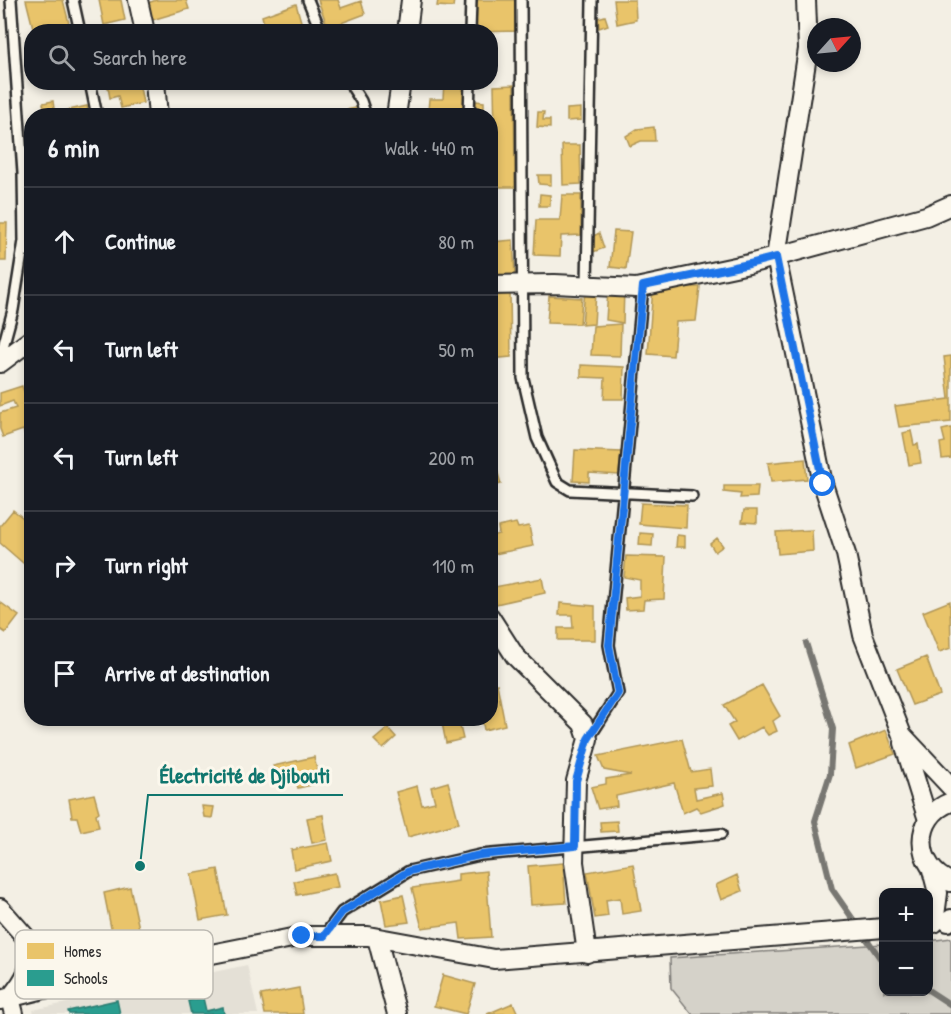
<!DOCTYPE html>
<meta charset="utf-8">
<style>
:root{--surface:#171b24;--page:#20242c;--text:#f1f3f6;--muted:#9ea1a6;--line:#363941}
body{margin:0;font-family:"Patrick Hand",sans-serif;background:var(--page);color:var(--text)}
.controls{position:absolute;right:18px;bottom:18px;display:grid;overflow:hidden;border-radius:12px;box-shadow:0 3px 9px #0003}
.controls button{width:54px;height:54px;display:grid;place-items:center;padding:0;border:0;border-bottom:2px solid var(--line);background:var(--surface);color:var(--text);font:30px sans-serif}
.compass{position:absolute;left:807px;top:18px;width:54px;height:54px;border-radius:50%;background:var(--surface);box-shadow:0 3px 9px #0003;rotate:63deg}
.stop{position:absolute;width:18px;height:18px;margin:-14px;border:4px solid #1a73e8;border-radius:50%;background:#fff}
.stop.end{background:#1a73e8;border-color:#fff;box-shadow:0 2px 6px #0008}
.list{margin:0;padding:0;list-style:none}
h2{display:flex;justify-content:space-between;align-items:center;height:78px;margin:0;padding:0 24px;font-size:26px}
h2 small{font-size:20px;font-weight:400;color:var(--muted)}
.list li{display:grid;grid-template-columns:39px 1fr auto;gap:18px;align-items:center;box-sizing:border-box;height:108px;padding:0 24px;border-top:2px solid var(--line)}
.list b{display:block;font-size:22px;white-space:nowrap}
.list em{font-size:20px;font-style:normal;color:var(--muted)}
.icon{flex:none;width:33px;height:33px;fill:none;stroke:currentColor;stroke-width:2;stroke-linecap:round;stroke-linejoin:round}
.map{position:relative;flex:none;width:951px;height:1014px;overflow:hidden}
.search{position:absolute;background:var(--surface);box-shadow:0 3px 9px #0003;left:24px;top:24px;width:474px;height:66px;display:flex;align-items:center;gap:15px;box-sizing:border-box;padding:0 21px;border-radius:24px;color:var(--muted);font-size:22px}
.panel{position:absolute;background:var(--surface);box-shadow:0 3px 9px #0003;left:24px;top:108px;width:474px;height:618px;border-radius:24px}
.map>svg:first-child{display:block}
</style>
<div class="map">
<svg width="951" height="1014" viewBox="0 0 951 1014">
<rect width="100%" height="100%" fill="#f3efe4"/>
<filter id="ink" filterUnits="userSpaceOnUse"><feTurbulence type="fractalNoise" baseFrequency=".0167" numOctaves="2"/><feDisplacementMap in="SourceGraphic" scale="12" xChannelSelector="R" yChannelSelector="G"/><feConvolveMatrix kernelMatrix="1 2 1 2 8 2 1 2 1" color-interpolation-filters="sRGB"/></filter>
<g filter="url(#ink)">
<path fill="#e4e0d6" d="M247 965 258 1014H34L33 1010Z"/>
<path fill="#d5d2c9" stroke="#807e7a" stroke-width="1.5" d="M951 938V1014H692L671 988 670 958 883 944 884 992H928L929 941Z"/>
<path fill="#e9c46a" stroke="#b09657" stroke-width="1.5" d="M26 0H63L71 31 34 32Z
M99 0H121L125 20 104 25Z
M156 0H186L189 9 152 20 148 3Z
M318 0H338L341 8 361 1 365 14 328 28Z
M438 0H454L453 7 437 6Z
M475 0H518L519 31 476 32Z
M614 0H635L636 20 617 24Z
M296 4 304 32H266L262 16Z
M605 16 608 25 599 28 598 18Z
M107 82H139L143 103 121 108 118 96 110 98Z
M444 82H466L465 113 428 111 429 99H443Z
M514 85 515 187H490V183H496L494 86Z
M53 101 55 116H46L43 103Z
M476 101 484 102V116H475Z
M87 106 89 116H65L64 111Z
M356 108 357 116H341V111Z
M581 108V120L567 121V109Z
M538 112H544L543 120H550V128L537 127Z
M654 127 655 141H641L630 146 626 136 637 129Z
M562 145H580L581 184 563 185Z
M538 175H551V185L539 184Z
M540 194 550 195V206H539Z
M562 195H581V235L561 236 560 256 534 255 536 220H560Z
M0 223H7L6 261H0Z
M614 231 631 232 626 269 610 267Z
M599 233 604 248 593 252 590 238Z
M513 240 515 277 491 276V242Z
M653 287H700L696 321 676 322 673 356 648 354Z
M624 289 623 323 606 320 608 290Z
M585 290 596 292 594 324 582 325Z
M510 291 511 357 490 359V293Z
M549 296 582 298 580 324 547 323Z
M621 324 620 356 591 355 593 326Z
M951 356V422L899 427 895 406 949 399 944 357Z
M581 365 624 367 623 399H604L605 378 581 377Z
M22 386 32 413V454L23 430 3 437 0 429V413L16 408 13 401 0 406V393Z
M951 428V458L942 459 940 443 945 442 942 430Z
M911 431 914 445 918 444 921 463 909 465 903 433Z
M575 450 621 452 619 475 589 473V482L573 481Z
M490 452H492L501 484 490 487Z
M805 459 807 479 771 482 768 463Z
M724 486H758L757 497 740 498 741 494 724 492Z
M641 503 687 505 686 528 639 524Z
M13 510 32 525 31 570 0 543V526Z
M744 510H757V523L742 522Z
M516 523 518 528 529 526 533 546 490 555V536L499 534 498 527Z
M812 530 813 551 778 554 776 532Z
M640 533 653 534 652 546 639 545Z
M677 535 685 536V547H676Z
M717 538 723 546 715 552 710 544Z
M626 556 666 557 664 599 644 600 643 609 626 610 625 598 640 596V580L624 577Z
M542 578 545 593 496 604 494 587Z
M950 601 951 648 939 652 923 612Z
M0 602 19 616 6 633 0 629Z
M560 603 595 606V640H558V628H573L572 615H559Z
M926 657 940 695 912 705 897 669Z
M497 684 505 725 484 730 482 718H490V686Z
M762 685 780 716 773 721 777 731 768 735 762 727 737 741 728 726 735 722 724 705Z
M441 718H458L463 739 446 743Z
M388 728 396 737 383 749 374 740Z
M886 730 895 754 856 768 849 745Z
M682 739 691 772 710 769 712 786 694 788 696 799 723 793 725 804 701 812 696 807 683 813 674 783 616 796 617 806 598 809 591 787 606 784V779L631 775 604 770 598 756Z
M314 757 320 783 298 788 295 777 277 782 273 766Z
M448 782 459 823 408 837 396 792 417 786 422 805 435 802 431 787Z
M94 794 99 812 96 814 99 827 81 831 77 817H72L69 799Z
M202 806 214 807 212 818 204 817Z
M323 815 327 840 312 843 307 818Z
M617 821 618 831 601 832 600 822Z
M328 843 332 861 294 869 291 850Z
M563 863 566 903 531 905 528 866Z
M633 864 641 911 622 914 620 898 606 900 608 916 595 918 587 872Z
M218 869 227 915 200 920 191 874Z
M486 871 491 937 461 939 459 923 422 928 412 888 458 881V874Z
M335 873 338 887 297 895 294 881Z
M737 875 742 891 721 900 716 885Z
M130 887 140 933 113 938 104 893Z
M403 895 409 922 386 925 381 900Z
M443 975 475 984 466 1014 434 1006Z
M299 988 303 1014H265L261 995Z
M513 1003 518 1014H487Z"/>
<path fill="#2a9d8f" stroke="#2a7b71" stroke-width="1.5" d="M203 998 206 1011 223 1007 224 1014H191L188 1001Z
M117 1000 120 1014H69L68 1011Z"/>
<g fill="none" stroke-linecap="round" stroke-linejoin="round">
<path stroke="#787772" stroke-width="6" d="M806 643 833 729 830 774 815 821 832 889 880 958 884 960
M928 990 951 1005"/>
<g stroke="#2b2b2b" stroke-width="14">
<path id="lane" d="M73 0 80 32
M308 0 321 32
M521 0 523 378 537 438 557 482 570 490 692 496
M470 32 471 0
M90 82 97 116
M349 82 361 101 366 116
M469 116 470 82
M24 241 32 256
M587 286 592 0
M0 358 13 310 24 241 23 173 11 0
M589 738 618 693 609 645 643 286
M324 936 342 912 409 871 480 855 721 834"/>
</g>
<g stroke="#2b2b2b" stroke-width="22">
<path id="street" d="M138 0 145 32
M806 0 808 49 776 257 823 484 846 554 863 635 902 735 951 787
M407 32 411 0
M155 82 158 116
M396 116 401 82
M490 285 555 284 636 288 749 264 926 216 951 205
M0 363 32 339
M490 617 515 656 583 724 588 739 576 781 574 862 587 953
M904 743 928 820
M951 802C912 816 914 868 951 882
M932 870 938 893 934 923
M0 908 36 949 76 981
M948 922 951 919
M377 938 397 1014
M0 1000 76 981 302 936H368L494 959 884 928
M14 1014 10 998C27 977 32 969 29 941"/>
</g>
<use href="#lane" stroke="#fbf7ec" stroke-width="9"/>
<use href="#street" stroke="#fbf7ec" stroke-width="18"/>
</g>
</g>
<g fill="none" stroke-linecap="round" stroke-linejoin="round" filter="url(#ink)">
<path stroke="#1a73e8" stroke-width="8" d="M302 936H324L342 912 409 871 480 855 575 846 576 781 588 739 618 693 609 645 643 286 749 264 776 257 823 484"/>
</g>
<rect x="15" y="930" width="198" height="69" rx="9" fill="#fbf7ec" stroke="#bdbab2" stroke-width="1.5"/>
<rect x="27" y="943" width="27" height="16" fill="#e9c46a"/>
<rect x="27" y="970" width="27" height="16" fill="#2a9d8f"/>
<g font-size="16" fill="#2b2b2b">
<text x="64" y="957">Homes</text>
<text x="64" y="984">Schools</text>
</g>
<path fill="none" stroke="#0f766e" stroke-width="2" d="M140 866L148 795H343"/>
<circle fill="#0f766e" stroke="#fbf7ec" stroke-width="2" cx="140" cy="866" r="6"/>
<g font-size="22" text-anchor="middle" font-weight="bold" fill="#0f766e" stroke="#fbf7ec" stroke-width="6" stroke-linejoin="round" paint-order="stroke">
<text x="245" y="783">Électricité de Djibouti</text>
</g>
</svg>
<div class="controls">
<button>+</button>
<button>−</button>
</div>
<svg class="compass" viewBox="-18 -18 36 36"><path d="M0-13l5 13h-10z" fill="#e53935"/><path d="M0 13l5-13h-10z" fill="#9ea1a6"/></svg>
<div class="stop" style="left:823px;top:484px"></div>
<div class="stop end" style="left:302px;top:936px"></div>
<div class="search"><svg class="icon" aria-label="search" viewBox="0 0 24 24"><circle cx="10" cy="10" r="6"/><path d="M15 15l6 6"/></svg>Search here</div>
<section class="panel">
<h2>6 min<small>Walk · 440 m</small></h2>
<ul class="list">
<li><svg class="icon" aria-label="ahead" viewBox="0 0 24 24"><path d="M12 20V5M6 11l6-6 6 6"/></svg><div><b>Continue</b></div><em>80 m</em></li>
<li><svg class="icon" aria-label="left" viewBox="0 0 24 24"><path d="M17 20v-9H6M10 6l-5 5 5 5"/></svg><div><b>Turn left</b></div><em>50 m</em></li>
<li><svg class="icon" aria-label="left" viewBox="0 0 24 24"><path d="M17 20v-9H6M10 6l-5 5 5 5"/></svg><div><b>Turn left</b></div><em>200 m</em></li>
<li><svg class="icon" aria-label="right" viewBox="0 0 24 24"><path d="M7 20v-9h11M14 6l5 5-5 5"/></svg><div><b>Turn right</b></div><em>110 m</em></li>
<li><svg class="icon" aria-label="arrive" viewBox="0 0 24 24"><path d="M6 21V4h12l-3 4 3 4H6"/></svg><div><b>Arrive at destination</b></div></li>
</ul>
</section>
</div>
